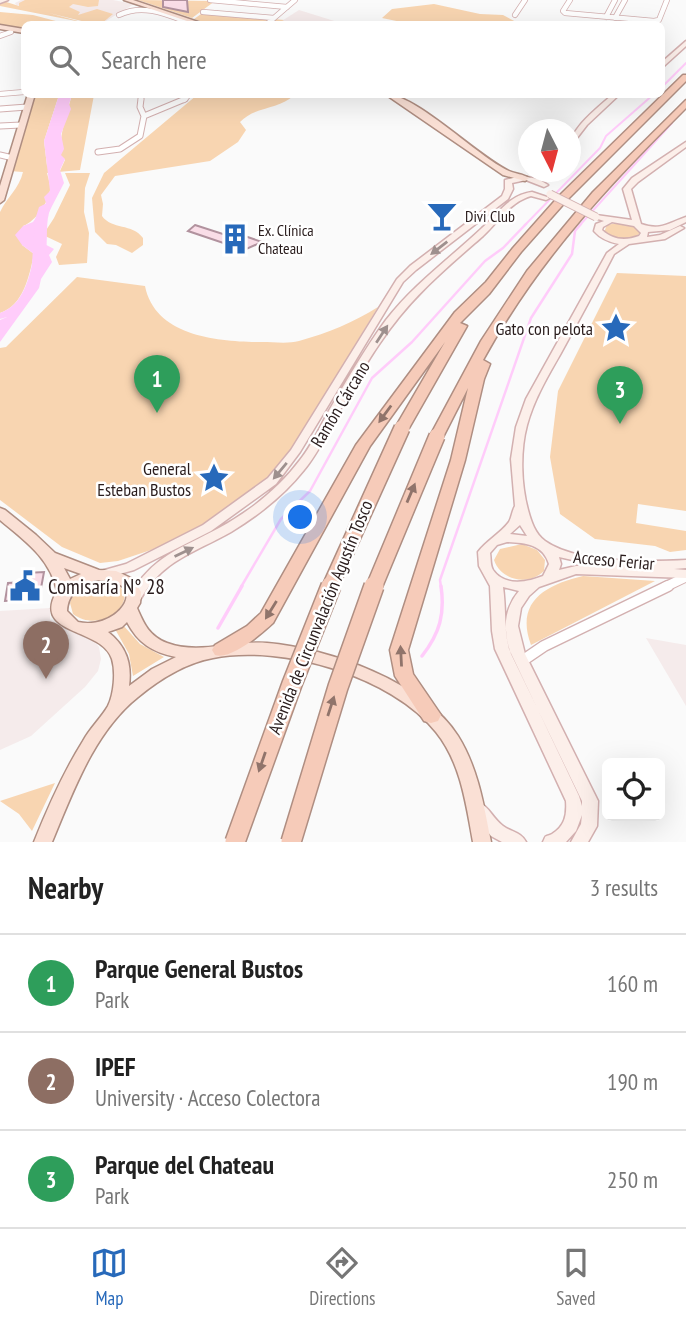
<!DOCTYPE html>
<meta charset="utf-8">
<style>
:root{--surface:#fff;--page:#f6f6f6;--text:#222;--muted:#767676;--line:#e0e0e0;--accent:#2769ba}
body{margin:0;font-family:"PT Sans Narrow",sans-serif;background:var(--page);color:var(--text)}
.controls{position:absolute;right:21px;bottom:21px;display:grid;overflow:hidden;border-radius:10px;box-shadow:0 7px 28px #0002}
.controls button{width:63px;height:63px;display:grid;place-items:center;padding:0;border:0;border-bottom:2px solid var(--line);background:var(--surface);color:var(--text);font:35px sans-serif}
.compass{position:absolute;left:518px;top:119px;width:63px;height:63px;border-radius:50%;background:var(--surface);box-shadow:0 7px 28px #0002;rotate:174deg}
.you{position:absolute;left:301px;top:518px;width:24px;height:24px;margin:-18px;border:5px solid #fff;border-radius:50%;background:#1a73e8;box-shadow:0 0 0 10px #1a73e833}
.badge{display:grid;place-items:center;width:46px;height:46px;border-radius:50%;background:var(--accent);color:#fff;font-size:23px;font-weight:700}
.pin{position:absolute;translate:-50% -58px;filter:drop-shadow(0 2px 4px #0008)}
.pin::after{content:'';position:absolute;top:37px;width:24px;height:21px;background:inherit;clip-path:polygon(0 0,100% 0,50% 100%)}
.list{margin:0;padding:0;list-style:none}
h2{display:flex;justify-content:space-between;align-items:center;height:91px;margin:0;padding:0 28px;font-size:30px}
h2 small{font-size:23px;font-weight:400;color:var(--muted)}
.list li{display:grid;grid-template-columns:46px 1fr auto;gap:21px;align-items:center;box-sizing:border-box;height:98px;padding:0 28px;border-top:2px solid var(--line)}
.list b{display:block;font-size:26px;white-space:nowrap}
.list p{margin:0;font-size:23px;white-space:nowrap;color:var(--muted)}
.list em{font-size:23px;font-style:normal;color:var(--muted)}
.icon{flex:none;width:38px;height:38px;fill:none;stroke:currentColor;stroke-width:2;stroke-linecap:round;stroke-linejoin:round}
.map{position:relative;flex:none;width:686px;height:842px;overflow:hidden}
.search{position:absolute;background:var(--surface);box-shadow:0 7px 28px #0002;left:21px;right:21px;top:21px;height:77px;display:flex;align-items:center;gap:18px;box-sizing:border-box;padding:0 24px;border-radius:10px;color:var(--muted);font-size:26px}
.sheet{height:385px;background:var(--surface)}
nav{display:flex;justify-content:space-around;align-items:center;box-sizing:border-box;height:98px;border-top:2px solid var(--line);background:var(--surface);font-size:19px;color:var(--muted)}
nav a{display:grid;justify-items:center;gap:4px}
nav .on{color:var(--accent)}
.map>svg:first-child{display:block}
</style>
<div class="map">
<svg width="686" height="842" viewBox="0 0 686 842">
<rect width="100%" height="100%" fill="#fafafa"/>
<path fill="#f5ebeb" d="M21 0H113L134 4 101 24H96L16 5 15 3Z
M299 10 344 24H277Z
M50 608V620L90 636 99 647 101 659 98 671 85 687 31 736 0 750V611Z
M646 638 686 645V706Z"/>
<path fill="#f8d5b1" d="M0 0 19 6V3L25 0H99L98 6 88 7 73 4 69 7 80 12 78 15 97 9 113 14 101 24H94L49 13 89 24H80L76 21 0 6Z
M138 0 215 1 192 18Z
M434 4 480 14 503 15 520 24H411L382 18 392 9Z
M0 12 33 15 67 24H24V31L0 27Z
M204 12 284 20 277 24H209L194 19Z
M32 95H59L44 141 47 166 60 171 65 160 60 155C60 134 66 115 72 95H94L80 170 47 173C48 177 51 186 50 190 48 203 36 221 23 226L22 245 34 254C29 276 24 305 0 313V212C7 197 19 189 23 172L9 171Z
M197 95H294C279 110 255 106 240 122L246 130 238 142 210 161 115 176 101 195 103 204 102 216C112 230 132 223 143 238V245L132 253 116 245 107 244 95 232 92 198 104 173Z
M65 173H90L85 188 84 212 89 233 87 263 59 265 56 257 62 244 43 235 54 218 70 185Z
M617 223 633 226 640 233C630 243 615 240 604 232L607 225Z
M617 273 686 276V511L638 504 636 523 686 531V550L670 552 655 546 595 539 560 514 550 457 558 391Z
M77 277 145 286C155 337 220 342 262 342 273 342 288 344 299 341 328 333 354 322 378 307L289 455 255 490 200 528 157 548 118 561 100 563 62 547 0 500V348L6 347Z
M522 544 537 550 545 560 544 571C529 586 501 581 494 560L500 549Z
M583 576 655 581 531 645C515 602 545 585 583 576Z
M104 581C151 587 107 639 73 614L70 603C75 587 88 583 104 581Z
M123 625 140 644 164 657 133 676 129 654 115 629Z
M55 783 32 831 19 814 0 801Z"/>
<path fill="#ffccfa" d="M59 95H72L69 104 71 109 61 134 64 149 61 155 65 159 60 170 64 183 35 239 54 249 49 255 52 262 41 279 39 288 0 342V320L7 317 0 319V313C24 305 30 276 34 254L22 245 15 235 23 226 33 222 46 203 44 197 50 191 44 141Z"/>
<g fill="none" stroke-linecap="round" stroke-linejoin="round">
<path stroke="#ffccfa" stroke-width="2" d="M662 87 686 63
M524 226 600 148 606 136 654 94
M579 226 672 123"/>
<path stroke="#ffccfa" stroke-width="2.5" d="M241 587 281 519 310 491 372 378 412 342 485 261 503 248 526 224
M441 587 440 580 531 318 572 254 575 231 581 224"/>
<path stroke="#ffccfa" stroke-width="3.5" d="M218 628 242 586
M422 656C440 633 445 614 441 586"/>
<path fill="#ffccfa" fill-rule="evenodd" d="M45 204 51 207C43 226 51 247 42 266L38 267 32 263 35 220 39 207Z"/>
</g>
<path fill="#f9dde7" stroke="#b1929e" stroke-width="2" d="M163 0H187L188 12 163 7Z
M195 225 232 237 239 234 262 242 244 250 188 231Z
M44 572 39 599 5 601 8 583 24 582 26 573Z"/>
<g fill="none" stroke-linecap="round" stroke-linejoin="round">
<g stroke="#d3b0b0" stroke-width="6">
<path id="street-far3" d="M210 0 287 7
M570 0 563 11 565 13 654 21 659 20 667 0
M203 12 274 18
M119 15C144 3 168 15 192 24
M515 15 525 0
M606 17 615 0
M615 18 625 0
M267 24 295 0
M0 36 11 32
M0 94 24 92
M141 100V94
M184 100 190 94"/>
</g>
<g stroke="#d3b0b0" stroke-width="7">
<path id="street-far2" d="M141 99 140 107 144 116
M0 109 27 107
M0 126 21 125
M98 152 120 149 140 136 144 116 185 99
M0 155 13 158"/>
</g>
<g stroke="#d3b0b0" stroke-width="11">
<path id="street-far1" d="M665 587 686 577"/>
</g>
<g stroke="#d3b0b0" stroke-width="13">
<path id="street" d="M522 661 544 646 668 586"/>
</g>
<g stroke="#d3b0b0" stroke-width="3">
<path id="secondary" d="M0 0H8L0 3Z
M686 41V46L664 66 662 67V62Z
M613 94H620L587 125 570 147C570 128 599 107 613 94Z
M686 142V147L638 182 631 189 641 224C661 231 668 223 686 217V222L670 230 648 232 647 237 660 235 680 226 684 228 665 239 629 244 614 254C597 287 579 320 561 353 548 376 534 399 527 425 520 451 521 484 528 510 531 521 535 534 545 541 577 564 648 562 686 560V568L674 569 686 570V578L576 574 539 587 529 596 521 608 518 626 525 654 598 801 597 826 588 842H571L581 824 582 815 576 831 566 842H543C547 834 543 838 552 834 565 826 567 815 566 801L495 649 492 631 490 586 479 566 478 552C487 540 500 534 509 522 512 517 512 511 515 506L511 459 516 427 526 399 607 253 619 244C609 242 601 239 594 231L596 224 604 221 592 217 596 215 632 220 623 189 632 178ZM612 222 634 226 641 233 639 236C625 241 613 240 602 230L603 227ZM520 525 527 536 510 534ZM507 542C525 543 543 544 549 564L543 576C528 582 505 587 493 570 490 565 491 558 490 553L497 545ZM559 557 599 566H576L559 570 561 564ZM503 587 519 591C503 610 503 631 511 654L582 801V806L579 796 509 649C504 629 506 608 503 587Z
M521 176 538 179 548 185 544 187 526 180 512 183 513 189 508 199 416 270 403 282 300 452 276 484 211 531 134 570 105 578 101 577 99 574 101 571 126 564 203 525 268 478 291 450 397 279 410 266 502 196 505 189V180Z
M532 192 550 198 546 200 531 196C510 202 498 222 483 236 444 270 409 299 380 343 362 369 347 397 332 425 323 441 315 457 304 470 284 495 259 515 231 532 194 553 162 560 140 600L135 602 130 600 129 597C152 556 180 549 219 528 250 511 279 488 300 460 311 446 319 430 327 414 346 382 364 350 386 320 414 284 449 259 482 228 498 214 509 195 532 192Z
M478 802C489 806 493 819 503 826 511 832 521 832 526 842H502L491 836 470 809 472 804Z"/>
</g>
<g stroke="#af8e82" stroke-width="3">
<path id="primary" d="M124 0H133L204 24H196Z
M0 25 24 29V33L0 29Z
M28 94H35L4 200 0 203V186Z
M385 94C416 94 478 157 509 171 516 174 523 174 529 178L525 181 503 175Z
M0 508 5 510 36 535 55 553 99 570 116 571 133 579 141 592 140 603 137 608C144 624 149 636 167 643 199 655 233 640 267 643 328 648 424 682 458 736 478 768 484 806 491 842H473C466 804 461 763 436 732 392 676 281 644 213 658 185 663 160 679 138 697 94 732 73 792 52 842H34C48 807 63 773 83 741 90 728 101 718 108 706 114 694 116 672 112 659 102 627 31 636 57 591 50 558 25 541 0 520ZM64 568 81 574 70 579ZM97 580C102 581 109 580 114 582 145 592 113 630 78 622L67 611C68 593 80 584 97 580ZM127 622C138 643 152 652 176 657L152 669 129 686C132 663 126 646 108 632L122 627Z"/>
</g>
<g stroke="#af8e82" stroke-width="3">
<path id="highway" d="M683 75H686V81L568 199 521 252 489 294 460 323 467 326 409 428 402 432 395 428 445 342 370 446 273 623C261 634 231 660 215 655L212 650 215 645 247 626 261 613 356 445 455 312 486 282 513 248 560 195Z
M686 100V108C606 188 538 260 483 360L490 364 484 379 465 460 408 650 413 674 441 715 438 721 431 723 424 721 395 676 390 650 451 460 468 388 442 439H432L430 436 481 341 527 271 593 192Z"/>
</g>
<use href="#street-far3" stroke="#fff" stroke-width="4.5"/>
<use href="#street-far2" stroke="#fff" stroke-width="5"/>
<use href="#street-far1" stroke="#fff" stroke-width="9"/>
<use href="#street" stroke="#fff" stroke-width="10"/>
<use href="#secondary" fill="#fcefea" fill-rule="evenodd"/>
<use href="#primary" fill="#fae0d5" fill-rule="evenodd"/>
<use href="#highway" fill="#f6cbb9" fill-rule="evenodd"/>
<g stroke="#d3b0b0" stroke-width="9" stroke-linecap="butt">
<path id="secondary-bridge" d="M550 194 596 217"/>
</g>
<g stroke="#af8e82" stroke-width="18" stroke-linecap="butt">
<path id="highway-bridge-far1" d="M330 587 402 428
M374 587 437 436"/>
</g>
<g stroke="#af8e82" stroke-width="22" stroke-linecap="butt">
<path id="highway-bridge" d="M235 842 292 684 331 586
M291 842 338 687 374 586"/>
</g>
<use href="#secondary-bridge" stroke="#fcefea" stroke-width="7"/>
<use href="#highway-bridge-far1" stroke="#f6cbb9" stroke-width="15"/>
<use href="#highway-bridge" stroke="#f6cbb9" stroke-width="19"/>
</g>
<defs><path id="oneway-solid" d="M-6-.8H1V-3.2L6.5 0L1 3.2V.8H-6Z" transform="scale(1.75)"/></defs>
<g fill="#9e908e">
<use href="#oneway-solid" transform="translate(439 248) rotate(142)"/>
<use href="#oneway-solid" transform="translate(382 334) rotate(-57)"/>
<use href="#oneway-solid" transform="translate(280 471) rotate(130)"/>
<use href="#oneway-solid" transform="translate(184 552) rotate(-26)"/>
</g>
<g fill="#90746b">
<use href="#oneway-solid" transform="translate(385 414) rotate(126)"/>
<use href="#oneway-solid" transform="translate(411 493) rotate(-67)"/>
<use href="#oneway-solid" transform="translate(271 610) rotate(122)"/>
<use href="#oneway-solid" transform="translate(401 656) rotate(-93)"/>
<use href="#oneway-solid" transform="translate(331 706) rotate(-72)"/>
<use href="#oneway-solid" transform="translate(262 762) rotate(109)"/>
</g>
<defs>
<g id="bar-bare" transform="scale(2.415)"><path d="M-6-5H6L.8 .8V4.5H3.5V6h-7V4.5H-.8V.8Z" fill="#2769ba" stroke="#fff" stroke-width="2.5" paint-order="stroke"/></g>
<g id="building-bare" transform="scale(2.415)"><path d="M-4-6H4V6H1V3H-1V6H-4ZM-2.5-4.3h1.7v1.8h-1.7ZM.8-4.3h1.7v1.8H.8ZM-2.5-1h1.7V.8h-1.7ZM.8-1h1.7V.8H.8Z" fill="#2769ba" stroke="#fff" stroke-width="2.5" paint-order="stroke"/></g>
<g id="sight-bare" transform="scale(2.415)"><path d="M0-6L1.8-2.2L6-1.7L2.9 1.2L3.7 5.4L0 3.3L-3.7 5.4L-2.9 1.2L-6-1.7L-1.8-2.2Z" fill="#2769ba" stroke="#fff" stroke-width="2.5" paint-order="stroke"/></g>
<g id="civic-bare" transform="scale(2.415)"><path d="M-.6-6.5H3V-4.5H.6V-3L4-1V1h2V6H-6V1h2V-1L-.6-3ZM-1.2 2.5V6h2.4V2.5Z" fill="#2769ba" stroke="#fff" stroke-width="2.5" paint-order="stroke"/></g>
</defs>
<g fill-rule="evenodd">
<use href="#bar-bare" x="442" y="216"/>
<use href="#building-bare" x="235" y="239"/>
<use href="#sight-bare" x="616" y="328"/>
<use href="#sight-bare" x="214" y="478"/>
<use href="#civic-bare" x="25" y="586"/>
</g>
<g text-anchor="middle" dominant-baseline="central" stroke-width="5" stroke-linejoin="round" paint-order="stroke">
<g font-size="16" fill="#2a1d1d" stroke="#fff" text-anchor="start">
<text x="465" y="216">Divi Club</text>
<text x="258" y="230">Ex. Clínica<tspan x="258" dy="18">Chateau</tspan></text>
</g>
<g font-size="18" fill="#2a1d1d" stroke="#fff" text-anchor="end">
<text x="593" y="328">Gato con pelota</text>
<text x="191" y="468">General<tspan x="191" dy="21">Esteban Bustos</tspan></text>
</g>
<g font-size="18" fill="#2a1d1d" stroke="#fff">
<text transform="translate(340 404) rotate(-59)">Ramón Cárcano</text>
<text transform="translate(614 560) rotate(5)">Acceso Feriar</text>
<text transform="translate(320 617) rotate(-68)">Avenida de Circunvalación Agustín Tosco</text>
</g>
<g font-size="21" fill="#2a1d1d" stroke="#fff" text-anchor="start">
<text x="48" y="586">Comisaría N° 28</text>
</g>
</g>
</svg>
<div class="controls">
<button><svg class="icon" aria-label="locate" viewBox="0 0 24 24"><circle cx="12" cy="12" r="6"/><path d="M12 2v4M12 18v4M2 12h4M18 12h4"/></svg></button>
</div>
<svg class="compass" viewBox="-18 -18 36 36"><path d="M0-13l5 13h-10z" fill="#e53935"/><path d="M0 13l5-13h-10z" fill="#767676"/></svg>
<div class="you"></div>
<div class="pin badge" style="left:157px;top:413px;background:#2e9e5b">1</div>
<div class="pin badge" style="left:46px;top:679px;background:#8d6e63">2</div>
<div class="pin badge" style="left:620px;top:424px;background:#2e9e5b">3</div>
<div class="search"><svg class="icon" aria-label="search" viewBox="0 0 24 24"><circle cx="10" cy="10" r="6"/><path d="M15 15l6 6"/></svg>Search here</div>
</div>
<section class="sheet">
<h2>Nearby<small>3 results</small></h2>
<ul class="list">
<li><span class="badge" style="background:#2e9e5b">1</span><div><b>Parque General Bustos</b><p>Park</p></div><em>160 m</em></li>
<li><span class="badge" style="background:#8d6e63">2</span><div><b>IPEF</b><p>University · Acceso Colectora</p></div><em>190 m</em></li>
<li><span class="badge" style="background:#2e9e5b">3</span><div><b>Parque del Chateau</b><p>Park</p></div><em>250 m</em></li>
</ul>
</section>
<nav>
<a class="on"><svg class="icon" aria-label="map" viewBox="0 0 24 24"><path d="M3 6l6-2 6 2 6-2v14l-6 2-6-2-6 2zM9 4v14M15 6v14"/></svg>Map</a>
<a><svg class="icon" aria-label="directions" viewBox="0 0 24 24"><path d="M12 3l9 9-9 9-9-9zM9 14v-3h6M13 9l2 2-2 2"/></svg>Directions</a>
<a><svg class="icon" aria-label="saved" viewBox="0 0 24 24"><path d="M7 4h10v16l-5-4-5 4z"/></svg>Saved</a>
</nav>
